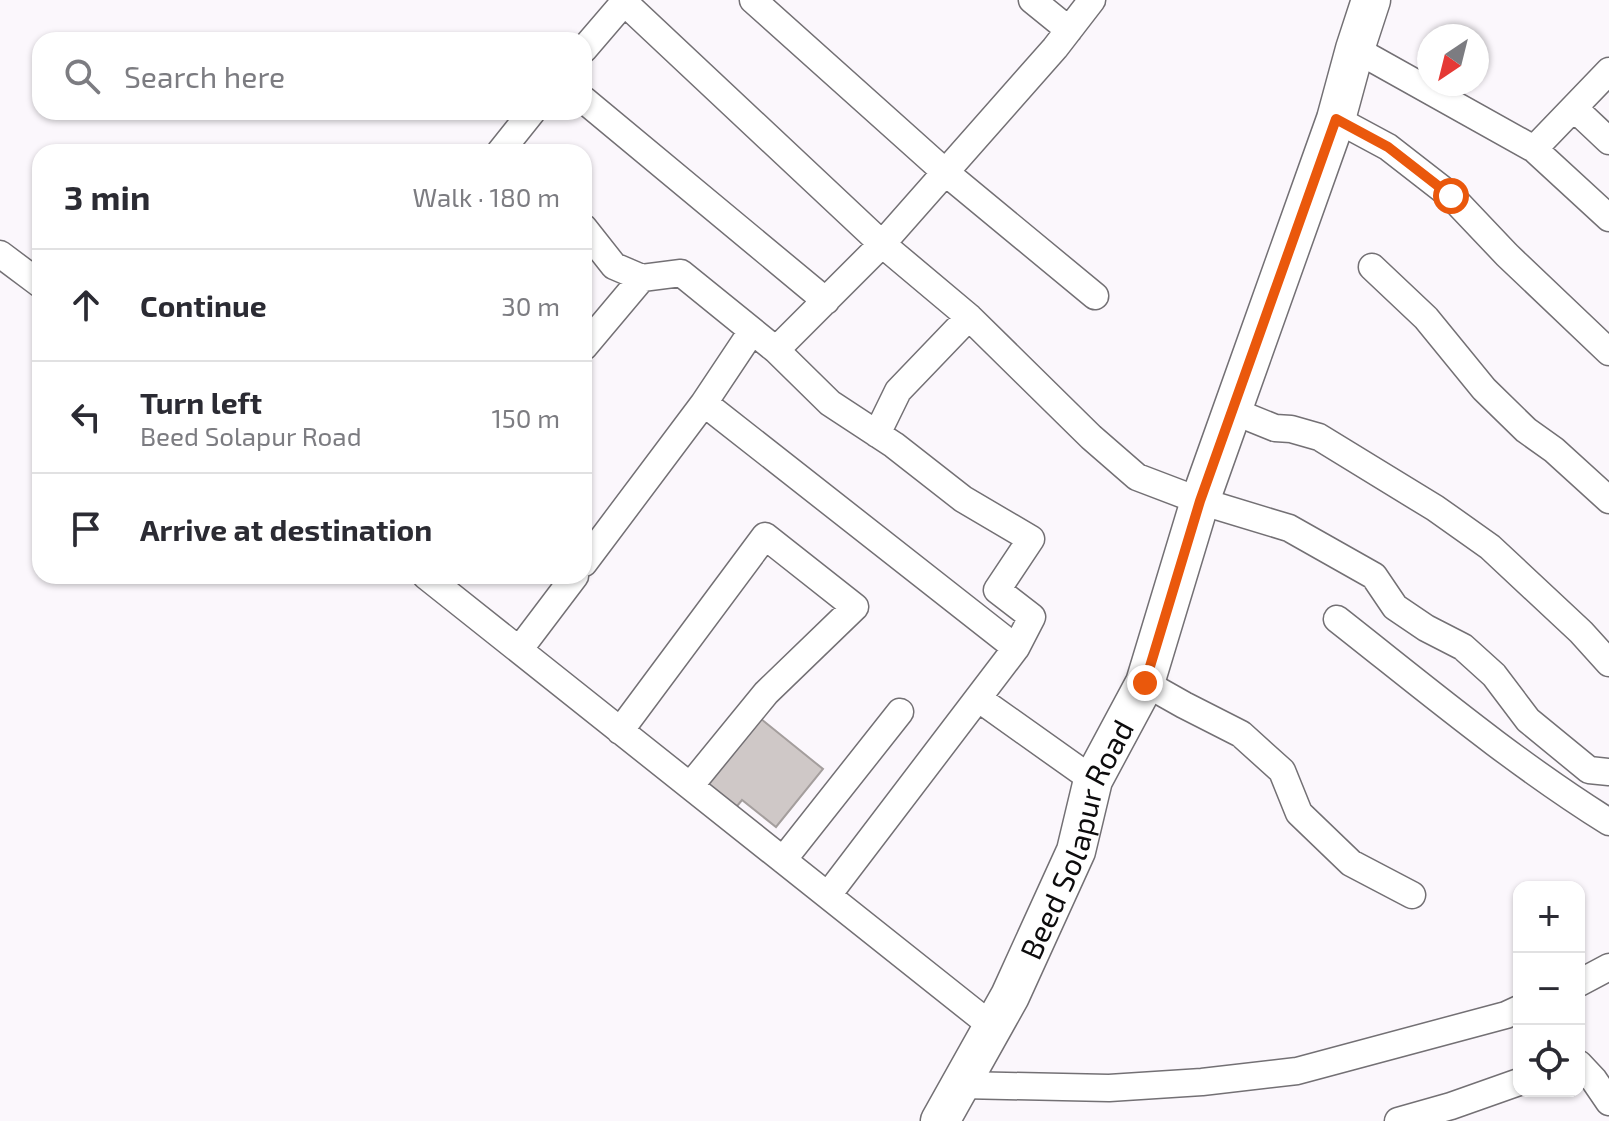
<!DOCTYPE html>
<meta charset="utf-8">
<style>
:root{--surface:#fff;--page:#f7f7f7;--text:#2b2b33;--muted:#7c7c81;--line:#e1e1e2}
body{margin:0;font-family:"Exo 2",sans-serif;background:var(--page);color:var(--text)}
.controls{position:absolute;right:24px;bottom:24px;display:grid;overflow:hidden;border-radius:16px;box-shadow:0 2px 6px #0004}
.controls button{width:72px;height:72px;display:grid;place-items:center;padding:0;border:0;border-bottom:2px solid var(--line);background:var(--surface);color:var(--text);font:40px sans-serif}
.compass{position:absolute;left:1417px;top:24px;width:72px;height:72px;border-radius:50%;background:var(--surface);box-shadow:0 2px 6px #0004;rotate:215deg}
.stop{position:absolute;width:24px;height:24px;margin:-18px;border:6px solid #ea580c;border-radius:50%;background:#fff}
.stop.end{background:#ea580c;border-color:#fff;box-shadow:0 2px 8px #0008}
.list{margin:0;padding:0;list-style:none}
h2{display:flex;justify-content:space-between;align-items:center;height:104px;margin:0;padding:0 32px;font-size:34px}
h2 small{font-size:26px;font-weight:400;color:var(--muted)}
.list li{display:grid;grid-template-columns:52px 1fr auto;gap:24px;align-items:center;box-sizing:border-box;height:112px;padding:0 32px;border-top:2px solid var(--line)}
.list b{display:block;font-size:30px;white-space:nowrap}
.list p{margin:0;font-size:26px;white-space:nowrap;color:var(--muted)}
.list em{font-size:26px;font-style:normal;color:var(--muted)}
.icon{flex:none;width:44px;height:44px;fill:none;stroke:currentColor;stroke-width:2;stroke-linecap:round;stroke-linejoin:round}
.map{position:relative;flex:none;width:1609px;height:1121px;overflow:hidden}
.search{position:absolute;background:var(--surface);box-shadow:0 2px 6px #0004;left:32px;top:32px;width:560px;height:88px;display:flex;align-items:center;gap:20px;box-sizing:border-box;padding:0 28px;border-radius:24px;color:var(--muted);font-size:30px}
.panel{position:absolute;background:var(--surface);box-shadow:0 2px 6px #0004;left:32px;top:144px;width:560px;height:440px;border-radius:24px}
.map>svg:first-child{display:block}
</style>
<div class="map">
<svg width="1609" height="1121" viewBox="0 0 1609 1121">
<rect width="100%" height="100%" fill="#fbf7fc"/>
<path fill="#cfc8c7" stroke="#a49e9d" stroke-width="2" d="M755 714 823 769 776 827 742 800 729 816 695 788Z"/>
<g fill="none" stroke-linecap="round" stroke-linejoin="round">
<g stroke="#737074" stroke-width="29">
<path id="street" d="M753 0 945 172 1095 296
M1032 0 1069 30
M624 2 882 244 969 317 1091 437 1137 477 1200 501 1289 528 1374 576 1395 607 1426 628 1463 647 1494 675 1528 720 1589 770 1609 772
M584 49 626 0
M1355 49 1534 149 1609 71
M584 100 826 301
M1574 108 1609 141
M1336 119 1388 147 1451 196 1507 255 1609 352
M1534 149 1609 218
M500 152 532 112
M584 228 614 266 642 278 681 273 776 350 830 403 894 445 963 499 1031 539 997 590 1032 617 1016 648
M0 254 40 284
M1372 267 1426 318 1484 389 1526 430 1554 450 1609 500
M584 347 642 278
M776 350 882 244 1055 48 1092 0
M704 403 752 331
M1233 411 1275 428 1291 429 1319 437 1435 508 1490 547 1581 632 1609 663
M877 434 898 391 969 317
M584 563 704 403 1016 648 828 895
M426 576 993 1027
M1337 619C1426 689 1513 762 1609 822
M519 650 575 576
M1145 683 1184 705 1241 734 1282 771 1299 813 1351 863 1412 895
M979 699 1093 780
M620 731 765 536 855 607 766 693 690 786
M783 860 900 712
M1579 983 1609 967
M1579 1064 1594 1080 1609 1102
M961 1085 1109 1088 1202 1082 1297 1071 1506 1015 1519 1009
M1398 1121 1451 1106 1519 1082"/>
</g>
<g stroke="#737074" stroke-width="41">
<g id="secondary">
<path id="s1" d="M940 1121 1010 996 1076 851 1093 780 1145 683 1200 501 1336 119 1355 49 1371 0"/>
</g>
</g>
<use href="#street" stroke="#fff" stroke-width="26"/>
<use href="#secondary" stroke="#fff" stroke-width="38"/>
</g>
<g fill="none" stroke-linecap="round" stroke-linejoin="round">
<path stroke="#ea580c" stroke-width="10" d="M1145 683 1200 501 1336 119 1388 147 1451 196"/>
</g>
<g text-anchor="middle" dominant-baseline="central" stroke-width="6" stroke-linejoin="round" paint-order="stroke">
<g font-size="30" fill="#0d0c0d" stroke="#fbf7fc">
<text stroke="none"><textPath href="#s1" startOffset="314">Beed Solapur Road</textPath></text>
</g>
</g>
</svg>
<div class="controls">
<button>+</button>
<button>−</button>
<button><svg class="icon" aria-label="locate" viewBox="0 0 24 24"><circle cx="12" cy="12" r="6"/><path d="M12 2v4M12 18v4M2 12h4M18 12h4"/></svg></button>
</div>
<svg class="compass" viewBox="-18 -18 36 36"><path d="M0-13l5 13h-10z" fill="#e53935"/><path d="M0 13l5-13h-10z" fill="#7c7c81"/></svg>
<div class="stop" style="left:1451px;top:196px"></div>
<div class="stop end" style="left:1145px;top:683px"></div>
<div class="search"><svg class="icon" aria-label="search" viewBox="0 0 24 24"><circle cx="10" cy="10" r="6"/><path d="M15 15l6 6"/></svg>Search here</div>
<section class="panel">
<h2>3 min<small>Walk · 180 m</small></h2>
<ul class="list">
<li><svg class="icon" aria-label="ahead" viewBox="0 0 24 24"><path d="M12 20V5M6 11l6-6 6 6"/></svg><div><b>Continue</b></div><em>30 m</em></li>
<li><svg class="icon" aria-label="left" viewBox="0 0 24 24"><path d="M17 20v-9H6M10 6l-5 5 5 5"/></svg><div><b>Turn left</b><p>Beed Solapur Road</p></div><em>150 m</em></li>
<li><svg class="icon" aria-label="arrive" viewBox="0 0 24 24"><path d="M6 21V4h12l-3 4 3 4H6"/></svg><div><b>Arrive at destination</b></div></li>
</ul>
</section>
</div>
